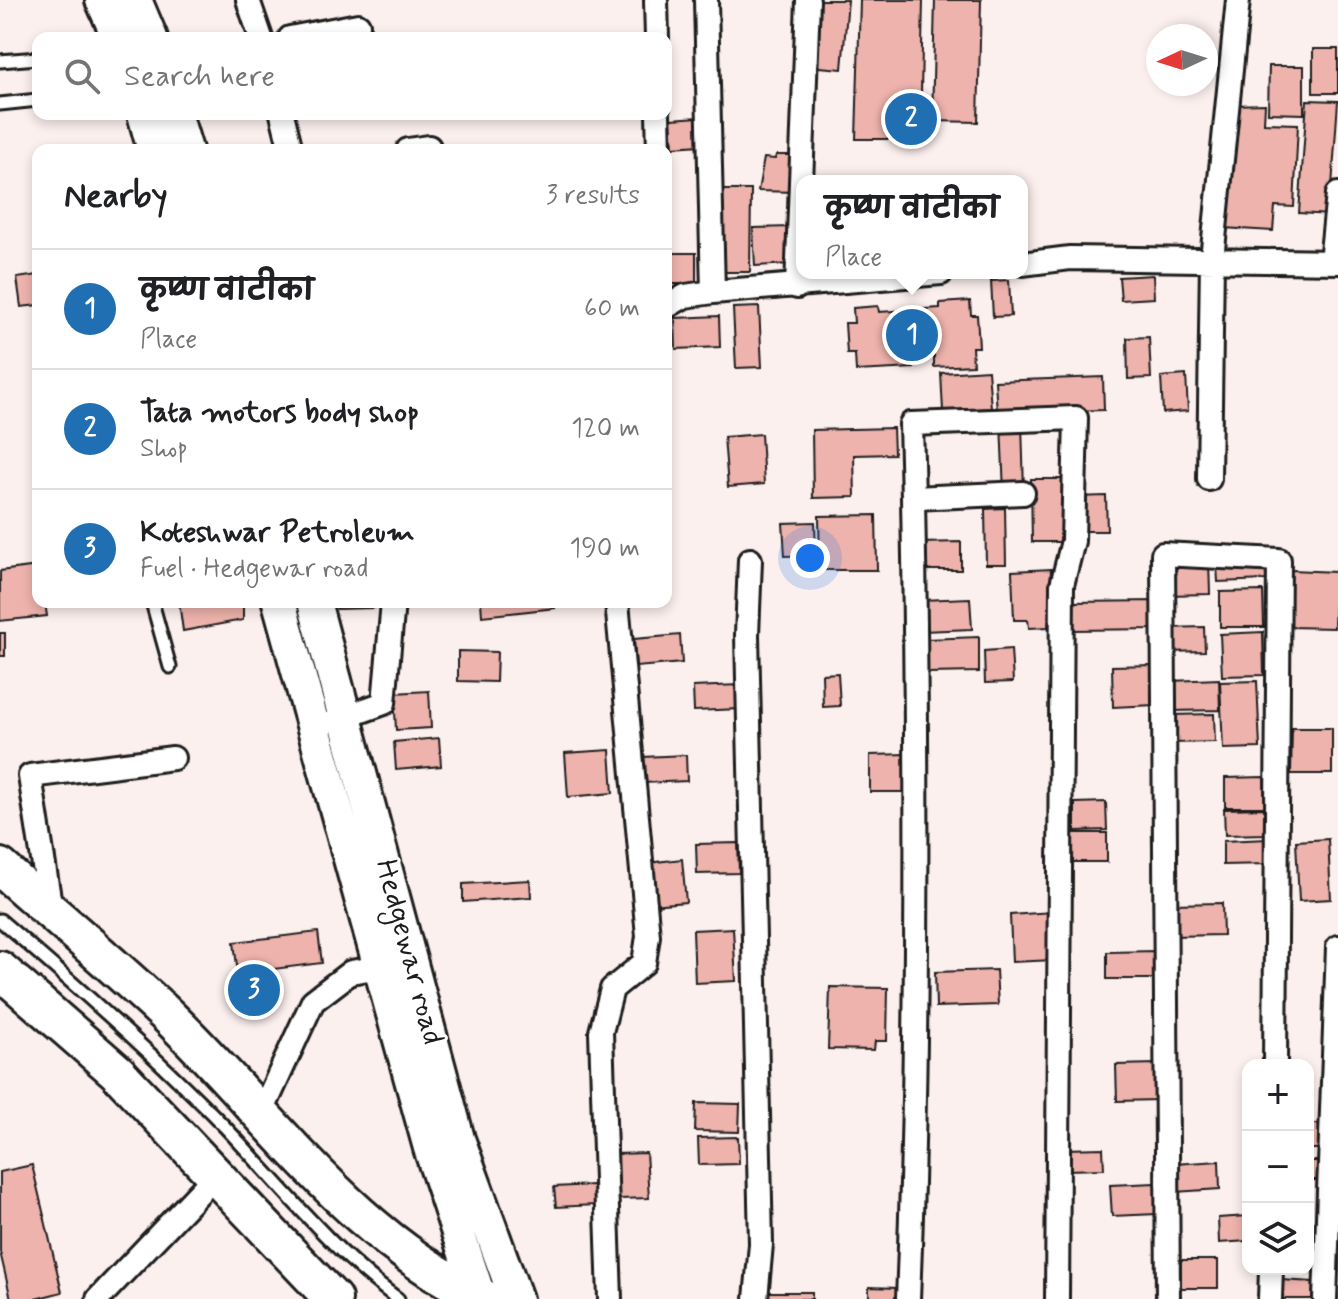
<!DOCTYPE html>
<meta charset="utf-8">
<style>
:root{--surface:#fff;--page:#f6f6f6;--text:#202124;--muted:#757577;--line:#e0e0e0;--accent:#1f6fb2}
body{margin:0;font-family:Mynerve,"Playpen Sans Deva",sans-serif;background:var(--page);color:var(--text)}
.controls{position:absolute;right:24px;bottom:24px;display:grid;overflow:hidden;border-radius:16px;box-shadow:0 4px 12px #0003}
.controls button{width:72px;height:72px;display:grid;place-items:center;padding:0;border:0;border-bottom:2px solid var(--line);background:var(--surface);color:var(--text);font:40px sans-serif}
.compass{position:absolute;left:1146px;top:24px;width:72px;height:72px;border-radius:50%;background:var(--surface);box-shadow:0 4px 12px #0003;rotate:266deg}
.you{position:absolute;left:810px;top:558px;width:28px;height:28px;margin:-20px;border:6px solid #fff;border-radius:50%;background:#1a73e8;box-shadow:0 0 0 12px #1a73e833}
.badge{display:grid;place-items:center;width:52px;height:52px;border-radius:50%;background:var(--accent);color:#fff;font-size:26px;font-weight:700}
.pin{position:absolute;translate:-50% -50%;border:4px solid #fff;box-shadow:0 2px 8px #0006}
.popup{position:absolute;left:796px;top:175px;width:232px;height:104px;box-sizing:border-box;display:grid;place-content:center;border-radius:16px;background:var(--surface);filter:drop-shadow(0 2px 6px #0005);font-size:26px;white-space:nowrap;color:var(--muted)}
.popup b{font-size:30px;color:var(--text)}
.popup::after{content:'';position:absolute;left:50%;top:100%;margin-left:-16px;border:16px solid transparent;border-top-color:var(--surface)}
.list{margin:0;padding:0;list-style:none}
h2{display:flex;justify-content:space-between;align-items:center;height:104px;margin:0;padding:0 32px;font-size:34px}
h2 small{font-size:26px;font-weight:400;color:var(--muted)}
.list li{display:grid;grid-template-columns:52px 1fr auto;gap:24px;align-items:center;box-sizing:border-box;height:120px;padding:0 32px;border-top:2px solid var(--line)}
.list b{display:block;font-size:30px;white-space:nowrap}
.list p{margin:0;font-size:26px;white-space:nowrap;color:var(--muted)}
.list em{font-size:26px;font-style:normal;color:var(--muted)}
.icon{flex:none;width:44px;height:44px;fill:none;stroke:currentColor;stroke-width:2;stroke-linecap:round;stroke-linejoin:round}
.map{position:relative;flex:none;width:1338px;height:1299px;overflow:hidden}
.search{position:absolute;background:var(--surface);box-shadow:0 4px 12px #0003;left:32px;top:32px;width:640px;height:88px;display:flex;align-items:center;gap:20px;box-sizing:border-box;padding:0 28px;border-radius:16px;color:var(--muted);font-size:30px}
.panel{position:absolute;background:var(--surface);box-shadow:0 4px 12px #0003;left:32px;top:144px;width:640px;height:464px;border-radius:16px}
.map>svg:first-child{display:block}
</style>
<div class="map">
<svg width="1338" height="1299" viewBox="0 0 1338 1299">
<rect width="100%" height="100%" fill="#fcf0ee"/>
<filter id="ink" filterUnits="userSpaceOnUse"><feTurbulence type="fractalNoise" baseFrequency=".0125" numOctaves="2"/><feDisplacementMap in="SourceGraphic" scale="16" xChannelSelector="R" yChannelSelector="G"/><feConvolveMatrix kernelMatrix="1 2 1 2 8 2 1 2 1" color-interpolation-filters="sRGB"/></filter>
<g filter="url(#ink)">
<path fill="#eeb3ac" stroke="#1c1c1c" stroke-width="2" d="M813 0H848L842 69 807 66Z
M860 0H923L920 139H856Z
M935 0H981L978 122 932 121Z
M1313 49H1338V93H1313Z
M1269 66H1304V114L1268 113Z
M1307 100 1338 101 1330 215 1299 213Z
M1265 104 1264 123 1298 124 1294 207 1275 206 1273 231 1223 228 1232 105Z
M699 117 700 145 673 147 671 119Z
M776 155H797L796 192 758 191 764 158 775 159Z
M722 190H751L750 272H722Z
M790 227 791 264 755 266 753 228Z
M666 253H696V284H667Z
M38 275V305L21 307 17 278Z
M1153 275 1154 298 1121 300 1119 277Z
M1009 280 1011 316 993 317 991 281Z
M970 301 971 315H977L979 347H972L973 365 934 367V356L913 357 914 368 856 371 855 354H847L845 323H854L853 308 878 306 879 312 940 308V303Z
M759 307 762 367 736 368 733 308Z
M719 316 720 347 676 349 675 318Z
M1149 337 1151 378 1128 379 1127 338Z
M988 370 991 408 943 411 941 373Z
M1186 375 1188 411 1163 413 1161 377Z
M1103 377 1104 410 997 413 995 381Z
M1022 423 1024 491 1004 492 1001 424Z
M893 428 894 454 854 455 855 497 813 498 812 430Z
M761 434 764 484 728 487 724 437Z
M1031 479H1063L1064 542H1032Z
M1106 496 1107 531H1078L1076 497Z
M1005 508 1006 564H986L985 509Z
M876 515 877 570H820L819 516Z
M815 522 816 555 785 556 783 523Z
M961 542V570H918V543Z
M1265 548 1266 580 1218 582 1216 550Z
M1209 561 1210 594 1167 595 1166 562Z
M38 566V602H45L47 616 0 621V571Z
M1051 569 1048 627 1029 628 1028 620H1014L1012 571Z
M1291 570 1336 572 1334 628 1289 627Z
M1263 591 1264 627H1220V592Z
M970 598 972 629 922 631 921 600Z
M1158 601V629L1072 630V602Z
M179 602H243V620L183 631Z
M335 602H371L374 608 337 609Z
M481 602H554L555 608 482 616Z
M1204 627 1205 651 1167 652 1166 628Z
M1263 632 1264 675 1222 676 1220 634Z
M0 633H5V656H0Z
M680 635 682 663 636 667 634 639Z
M979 637V672L927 673 926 639Z
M1011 649 1013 682 985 683 984 651Z
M458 651 497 652 496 682 458 681Z
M1153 665 1155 705 1113 707 1112 666Z
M838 673 840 706 823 707 822 674Z
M1219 679 1220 710 1170 711V681Z
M1257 681 1260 748 1223 749 1220 682Z
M739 685 740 709 694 711 693 687Z
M429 691 431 728 396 730 394 693Z
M1214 714 1215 742 1171 743V715Z
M1292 728H1332V774H1291Z
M439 738 441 766 396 770 394 742Z
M610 750 613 793 568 797 565 753Z
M907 754V792H870V755Z
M686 755 687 781 643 783 642 757Z
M1264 777 1265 807H1225V778Z
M1106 802 1107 830 1075 831V803Z
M1265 808 1266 834 1225 835 1224 809Z
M1071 833H1107V862H1072Z
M1268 839 1269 864 1223 865V841Z
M1328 839 1331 899 1299 901 1296 841Z
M738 843 739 873 697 874 696 844Z
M682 859 686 902 651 905 647 863Z
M530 880 531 897 463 902V884Z
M1222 903 1223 935 1171 936 1170 904Z
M1052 912 1054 960 1012 962 1010 915Z
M733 928 736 981 695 983 693 930Z
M318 932 322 963 265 970 270 1010 243 1014 234 942Z
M1157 951 1158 979H1107V952Z
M996 970 998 1005 936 1007 935 972Z
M830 987 888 988 887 1041H875L874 1050 828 1049Z
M1157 1064 1158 1100 1117 1101 1116 1065Z
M696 1103 740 1104 739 1132 695 1131Z
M1308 1124H1322L1323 1149H1308Z
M738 1137 739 1164 699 1165 698 1138Z
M1103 1148 1104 1169 1065 1170 1064 1149Z
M646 1153 649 1198 619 1199 616 1154Z
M1219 1161 1220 1189 1175 1192 1174 1164Z
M1308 1161H1321V1180H1308Z
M32 1165 62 1292 35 1299H11L0 1252V1172Z
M1155 1183 1157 1214 1112 1216 1110 1185Z
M593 1185 595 1205 556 1207 554 1187Z
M1248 1216V1241L1219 1243 1218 1218Z
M1181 1260H1218V1288H1181Z
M1281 1280 1313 1282 1312 1299H1280Z
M869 1287 898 1288V1299H869Z
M764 1292H812V1299H764Z"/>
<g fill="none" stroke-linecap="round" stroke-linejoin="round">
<g stroke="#1c1c1c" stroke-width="17">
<path id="service" d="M0 61 38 58
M0 104 38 100
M152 602 170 667
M0 920C77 986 154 1054 225 1127 281 1186 332 1251 398 1299"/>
</g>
<g stroke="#1c1c1c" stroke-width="28">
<path id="minor" d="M248 0 261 38
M656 0 657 38
M706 0 713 292
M290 38 358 25
M282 114 291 150
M658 114 659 150
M408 150 429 147 430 150
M1331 262 1338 194
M1022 264 1070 258 1338 262
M797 287 808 0
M666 307 685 296 713 292 941 273
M1209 479 1212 259 1238 0
M913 498 911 424 1076 418 1073 541 1062 585 1057 1299
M750 560 747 635 761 1244 756 1299
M334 721 384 703 393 602
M51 911 30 776 173 758
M261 1114 313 1001 351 972 391 965
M98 1299 215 1176
M610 1299 601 1032 612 989 644 963 648 936 617 602
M908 1299C919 1032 918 765 913 498L1023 493
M1168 1299 1163 554 1279 560 1275 1065
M1270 1299 1271 1269
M1325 1299 1338 947"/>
</g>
<g stroke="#1c1c1c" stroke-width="38">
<path id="secondary" d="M102 0 119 38
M135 0 151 38
M144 114 154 150
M175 114 186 150
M279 602 430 1148 480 1299
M314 602 458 1139 516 1299"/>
</g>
<g stroke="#1c1c1c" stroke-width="42">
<path id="primary" d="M0 867C56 917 114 965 169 1017 270 1115 354 1240 485 1299
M0 970 117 1072 333 1299"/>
</g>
<use href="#service" stroke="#fff" stroke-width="11"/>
<use href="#minor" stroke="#fff" stroke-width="22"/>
<use href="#secondary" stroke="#fff" stroke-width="32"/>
<use href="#primary" stroke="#fff" stroke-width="36"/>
</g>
</g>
<g text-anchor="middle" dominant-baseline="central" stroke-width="6" stroke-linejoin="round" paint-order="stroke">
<g font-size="30" fill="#1c1c1c" stroke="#fff">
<text transform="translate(409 952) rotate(75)">Hedgewar road</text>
</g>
</g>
</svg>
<div class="controls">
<button>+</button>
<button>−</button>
<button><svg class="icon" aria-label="layers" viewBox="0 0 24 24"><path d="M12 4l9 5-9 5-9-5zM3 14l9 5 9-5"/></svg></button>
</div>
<svg class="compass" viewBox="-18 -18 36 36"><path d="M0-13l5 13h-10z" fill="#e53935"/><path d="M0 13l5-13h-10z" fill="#757577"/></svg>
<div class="you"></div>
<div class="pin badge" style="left:912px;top:335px">1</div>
<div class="popup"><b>कृष्ण वाटीका</b>Place</div>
<div class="pin badge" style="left:911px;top:119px">2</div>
<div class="pin badge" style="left:254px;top:990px">3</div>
<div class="search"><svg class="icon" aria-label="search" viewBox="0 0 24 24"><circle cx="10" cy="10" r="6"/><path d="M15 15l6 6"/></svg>Search here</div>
<section class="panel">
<h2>Nearby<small>3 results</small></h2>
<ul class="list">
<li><span class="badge">1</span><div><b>कृष्ण वाटीका</b><p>Place</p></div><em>60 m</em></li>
<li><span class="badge">2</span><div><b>Tata motors body shop</b><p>Shop</p></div><em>120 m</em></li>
<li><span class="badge">3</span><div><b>Koteshwar Petroleum</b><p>Fuel · Hedgewar road</p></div><em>190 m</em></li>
</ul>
</section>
</div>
